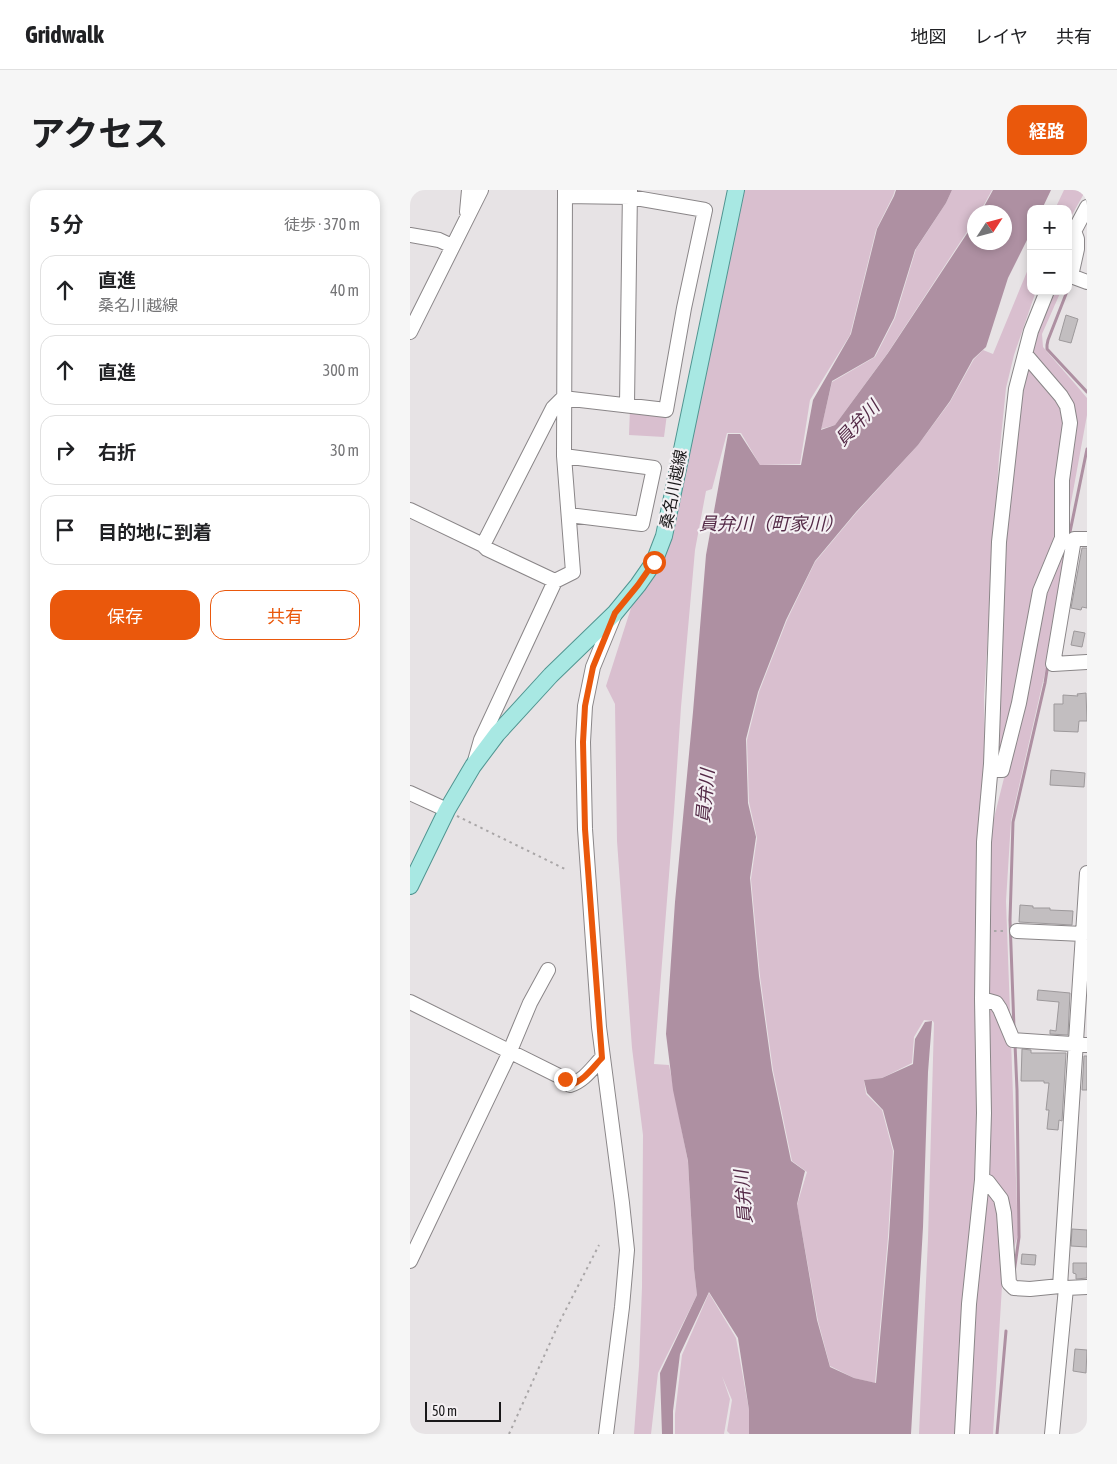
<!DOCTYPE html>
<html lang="ja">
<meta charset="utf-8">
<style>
:root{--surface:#fff;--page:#f6f6f6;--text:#202124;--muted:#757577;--line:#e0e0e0;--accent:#ea580c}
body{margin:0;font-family:"Asap Condensed","Noto Sans JP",sans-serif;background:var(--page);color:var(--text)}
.controls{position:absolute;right:15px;top:15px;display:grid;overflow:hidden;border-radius:10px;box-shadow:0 2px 8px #0003}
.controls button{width:45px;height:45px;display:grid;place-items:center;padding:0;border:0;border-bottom:1px solid var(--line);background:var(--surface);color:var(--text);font:25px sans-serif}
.compass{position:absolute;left:557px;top:15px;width:45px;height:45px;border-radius:50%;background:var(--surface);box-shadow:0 2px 8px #0003;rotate:54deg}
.scale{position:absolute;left:15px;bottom:12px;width:76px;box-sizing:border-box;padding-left:5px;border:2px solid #191819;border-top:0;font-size:14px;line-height:18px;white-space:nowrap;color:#191819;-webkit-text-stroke:4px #f4f0f3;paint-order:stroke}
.stop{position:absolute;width:15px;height:15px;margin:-11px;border:4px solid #ea580c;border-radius:50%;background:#fff}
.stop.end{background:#ea580c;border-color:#fff;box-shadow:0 1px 5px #0008}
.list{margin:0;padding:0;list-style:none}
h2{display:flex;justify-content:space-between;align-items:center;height:65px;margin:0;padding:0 20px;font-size:21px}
h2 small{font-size:16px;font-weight:400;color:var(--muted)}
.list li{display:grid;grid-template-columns:32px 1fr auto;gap:15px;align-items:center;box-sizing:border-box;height:70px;margin:0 10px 10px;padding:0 10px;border:1px solid var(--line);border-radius:15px}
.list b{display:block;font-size:19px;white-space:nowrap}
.list p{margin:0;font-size:16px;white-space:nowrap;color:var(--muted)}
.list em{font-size:16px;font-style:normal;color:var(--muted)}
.actions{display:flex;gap:10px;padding:15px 20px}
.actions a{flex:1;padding:11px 0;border:1px solid var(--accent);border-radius:15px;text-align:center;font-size:18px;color:var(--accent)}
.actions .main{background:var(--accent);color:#fff}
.icon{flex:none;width:28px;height:28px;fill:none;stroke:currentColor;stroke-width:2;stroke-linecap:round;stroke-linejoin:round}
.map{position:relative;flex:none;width:677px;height:1244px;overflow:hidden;border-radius:15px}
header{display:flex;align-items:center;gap:30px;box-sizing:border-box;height:70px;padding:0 25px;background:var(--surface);border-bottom:1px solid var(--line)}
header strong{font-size:24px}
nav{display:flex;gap:28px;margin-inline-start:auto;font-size:18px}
.intro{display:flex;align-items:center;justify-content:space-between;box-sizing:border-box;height:120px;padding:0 30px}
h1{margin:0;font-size:35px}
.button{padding:12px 22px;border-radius:15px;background:var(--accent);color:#fff;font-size:18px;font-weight:700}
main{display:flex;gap:30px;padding:0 30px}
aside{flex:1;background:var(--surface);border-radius:15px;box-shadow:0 2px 8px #0003}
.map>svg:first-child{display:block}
</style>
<header>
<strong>Gridwalk</strong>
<nav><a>地図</a><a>レイヤ</a><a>共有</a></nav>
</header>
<div class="intro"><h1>アクセス</h1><a class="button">経路</a></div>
<main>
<aside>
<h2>5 分<small>徒歩 · 370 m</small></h2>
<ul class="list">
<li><svg class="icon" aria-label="ahead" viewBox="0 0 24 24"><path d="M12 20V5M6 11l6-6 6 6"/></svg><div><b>直進</b><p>桑名川越線</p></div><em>40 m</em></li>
<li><svg class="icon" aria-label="ahead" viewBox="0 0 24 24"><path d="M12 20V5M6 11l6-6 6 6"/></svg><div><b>直進</b></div><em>300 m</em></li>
<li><svg class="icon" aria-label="right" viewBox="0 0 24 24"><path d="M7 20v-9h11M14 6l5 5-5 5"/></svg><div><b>右折</b></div><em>30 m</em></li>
<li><svg class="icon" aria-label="arrive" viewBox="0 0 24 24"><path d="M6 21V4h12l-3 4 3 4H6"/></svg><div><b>目的地に到着</b></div></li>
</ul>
<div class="actions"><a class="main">保存</a><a>共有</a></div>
</aside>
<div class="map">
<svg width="677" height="1244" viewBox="0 0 677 1244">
<rect width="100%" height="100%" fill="#e7e3e5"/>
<path fill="#d9bfcf" d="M333 0H485L483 6 466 40 440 145 400 210 390 274 350 275 331 243H317L302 299 296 301 285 360 271 517 264 622 244 874 259 875 278 972 284 1079 287 1105 248 1183 241 1244H224L229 1176 232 1097 233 945 222 858 207 651 205 514 196 496 221 418 247 378Z
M542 0H582L570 22H564V31L477 164 425 235 411 239 422 192 465 167 485 128 506 59 536 13Z
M654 0H676L658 32V19H645Z
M621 72V101H626L604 165 596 198 589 267 574 507 575 574 568 666 565 830H574L582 636 599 568 631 416 656 352 637 474 601 631 596 711 608 1045 592 1096 583 1244H509L518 1049 524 833 523 831 514 830 504 847 502 873 472 888 454 890 456 904 472 920 483 961 478 1047 465 1193 444 1188 420 1176 408 1131 387 1015 397 982 382 971 363 880 350 786 341 689 347 648 339 612 337 550 349 502 377 430 405 372 446 323 508 255 540 212 564 169 573 160 583 164Z
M640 101H651L632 144 633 157 666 195 677 208V225L658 329 654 294 665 225 620 162Z
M615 180 625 181 655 223 646 312 644 347 625 403 596 556 583 578 593 355Z
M220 218 257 224 254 247 219 245Z
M299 1103 326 1148 339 1220V1244H320L317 1241 322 1210 312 1186 320 1209 314 1244H265V1224L272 1165Z"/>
<path fill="#ae90a2" d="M486 0H542L536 13 505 60 484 128 464 167 422 191 411 240 425 235 478 163 564 33V52H594V22H571L583 0H641L632 19H621V42L598 88 576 157 563 169 540 211 508 255 446 322 405 371 376 430 348 502 336 549 338 613 346 647 340 688 349 786 362 880 381 971 395 981 387 1014 407 1130 420 1177 444 1188 466 1193 479 1047 484 961 473 920 457 903 454 890 472 888 503 874 505 849 515 832 522 831 518 882 513 1037 501 1244H339V1220L328 1148 299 1102 270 1164 263 1221V1244H252L250 1183 287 1105 284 1079 278 971 263 900 256 844 265 712 283 522 296 365 318 244H330L350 275H391L403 210 441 144 467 39 484 6Z"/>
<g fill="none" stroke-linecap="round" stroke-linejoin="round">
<path stroke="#ae90a2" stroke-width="3" d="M656 104 638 150 637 155V159L677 202
M660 342 677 259
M604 838 600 730 603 632 635 493 638 474
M604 1083 609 1047 607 900 605 854
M587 1244 596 1141"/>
</g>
<path fill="#c2bec0" stroke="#9d999b" d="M656 125 668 129 661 153 649 150Z
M672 358H677V418L672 417 671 420 661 418Z
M664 441 675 443 672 457 661 455Z
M676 503 677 531H669L668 542 644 541V514H653V505L668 506 667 504Z
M641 580 675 583 674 597 640 595Z
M610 715 623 716V718H640V720L663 721 662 735 609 732Z
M628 800 660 803 658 845 640 844V840L646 841 649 812 627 810Z
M612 859 621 860V863H656L652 931 649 930 648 940 637 939 639 920H636L639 893H634V891H611Z
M674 866H677V900H672Z
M662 1039 677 1040V1057L661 1056Z
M612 1064 626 1065 625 1075 611 1074Z
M663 1073H677V1088L666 1089V1084L663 1083Z
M665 1159 677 1160 676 1183 663 1181Z"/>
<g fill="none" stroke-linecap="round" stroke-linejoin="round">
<g stroke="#8a8688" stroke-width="16">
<path id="minor" d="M57 22 59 0
M664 41 667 49V59L661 86 677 92
M0 45 29 50 42 56
M660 49 677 17
M0 142 71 0
M153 208 256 220 274 118 295 20 220 7 155 6
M217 214 220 0
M154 266 244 278 232 334 159 325
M0 320 73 355 77 359 145 391
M677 349H664L643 474 677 472
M73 355 143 218 153 208
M65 571 71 550 145 391 163 382 154 266 155 0
M581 580H592L609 513 630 401 652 348V290L660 233 657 216 651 206 615 164
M0 603 37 620
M607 741 673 744
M572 809 586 813 590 819 603 850 677 855
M0 812 155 889 160 895C174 891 183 877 192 868
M572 990 578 992 591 1009 594 1023 599 1093 604 1098 620 1099 650 1096 656 1098 677 1097
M0 1071 97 868 120 813 138 780
M650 1096 677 683
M196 1244 212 1117 217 1060 212 1013 189 837 175 639 173 552 175 516 183 477 204 426
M552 1244 559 1114 572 990 574 923 572 809 574 652 581 574 589 352 606 199 621 141 637 101
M642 1244 656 1098"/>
</g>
<g stroke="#509591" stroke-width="18">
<path id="major" d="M0 696 37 620 63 576 87 544 141 485 205 423 228 395 244 372 254 346 326 0"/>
</g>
<path stroke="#a9a6a7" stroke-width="2" stroke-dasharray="2.5 4" stroke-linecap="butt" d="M47 626 157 680
M584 741H596
M99 1244 149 1133 189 1055"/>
<use href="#minor" stroke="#fff" stroke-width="14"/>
<use href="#major" stroke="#a8e8e3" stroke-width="16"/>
</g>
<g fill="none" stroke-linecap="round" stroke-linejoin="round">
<path stroke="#ea580c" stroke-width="6" d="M155 889 160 895C174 891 183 877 192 868L175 639 173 552 175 516 183 477 205 423 228 395 244 372"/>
</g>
<g text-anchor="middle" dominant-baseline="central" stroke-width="4.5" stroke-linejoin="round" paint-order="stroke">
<g font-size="16" fill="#191819" stroke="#f4f0f3">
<text transform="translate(263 299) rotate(-79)">桑名川越線</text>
</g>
<g font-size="18" font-style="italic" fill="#542a47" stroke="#f4f0f3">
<text transform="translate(447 233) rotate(-46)">員弁川</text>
<text x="361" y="333">員弁川（町家川）</text>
<text transform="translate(295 606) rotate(-85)">員弁川</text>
<text transform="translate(333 1007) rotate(-95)">員弁川</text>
</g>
</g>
</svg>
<div class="controls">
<button>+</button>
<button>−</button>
</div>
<svg class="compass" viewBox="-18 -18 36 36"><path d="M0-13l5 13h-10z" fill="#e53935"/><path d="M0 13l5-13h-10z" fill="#757577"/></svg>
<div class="scale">50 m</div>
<div class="stop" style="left:244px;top:372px"></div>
<div class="stop end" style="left:155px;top:889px"></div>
</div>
</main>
